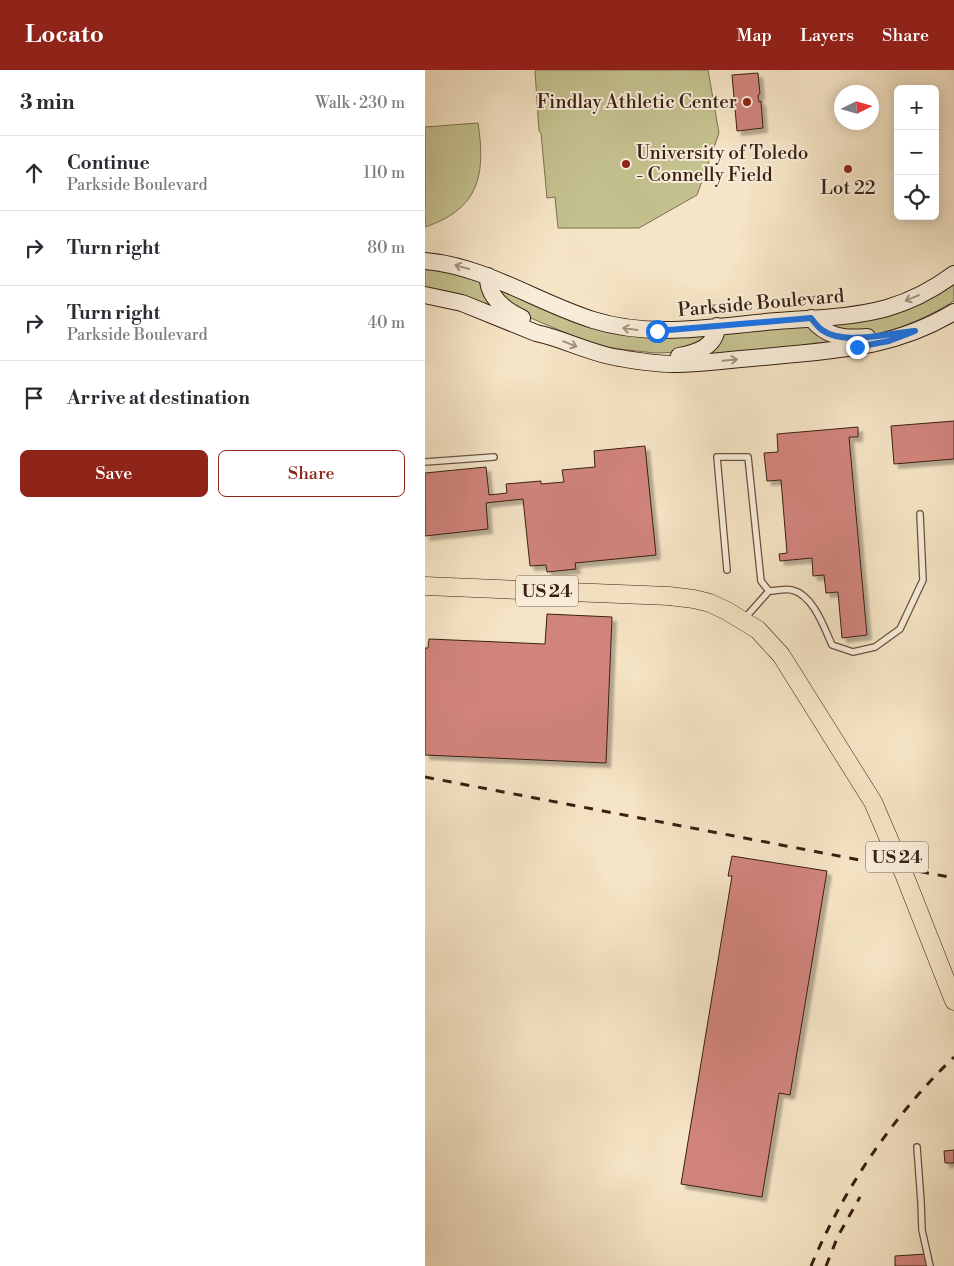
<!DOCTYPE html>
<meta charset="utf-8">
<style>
:root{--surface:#fff;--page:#f2f2f3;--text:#2b2b33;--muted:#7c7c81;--line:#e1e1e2;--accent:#8f2418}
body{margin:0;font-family:"Libre Bodoni",serif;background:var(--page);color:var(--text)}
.controls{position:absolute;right:15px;top:15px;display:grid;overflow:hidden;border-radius:8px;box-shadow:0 2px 12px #0003}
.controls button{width:45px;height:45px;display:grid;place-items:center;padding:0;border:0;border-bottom:1px solid var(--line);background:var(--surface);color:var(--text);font:25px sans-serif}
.compass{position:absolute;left:409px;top:15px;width:45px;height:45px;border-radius:50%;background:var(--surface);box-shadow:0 2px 12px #0003;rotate:85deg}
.stop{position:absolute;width:15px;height:15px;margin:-11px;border:4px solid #1a73e8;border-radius:50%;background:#fff}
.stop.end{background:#1a73e8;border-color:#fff;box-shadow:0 1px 5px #0008}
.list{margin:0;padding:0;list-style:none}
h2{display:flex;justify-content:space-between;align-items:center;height:65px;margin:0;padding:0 20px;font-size:21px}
h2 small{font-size:16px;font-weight:400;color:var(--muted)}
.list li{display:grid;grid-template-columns:32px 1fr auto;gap:15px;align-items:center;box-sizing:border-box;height:75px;padding:0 20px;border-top:1px solid var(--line)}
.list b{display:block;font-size:19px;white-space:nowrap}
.list p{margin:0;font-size:16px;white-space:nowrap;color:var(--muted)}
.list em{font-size:16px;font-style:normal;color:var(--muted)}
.actions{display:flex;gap:10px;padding:15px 20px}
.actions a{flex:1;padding:11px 0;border:1px solid var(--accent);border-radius:8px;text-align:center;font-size:18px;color:var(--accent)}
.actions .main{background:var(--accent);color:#fff}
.icon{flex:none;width:28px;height:28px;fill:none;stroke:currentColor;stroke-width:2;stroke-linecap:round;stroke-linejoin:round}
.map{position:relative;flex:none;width:529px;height:1196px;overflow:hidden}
header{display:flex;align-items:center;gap:30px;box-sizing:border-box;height:70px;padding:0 25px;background:var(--accent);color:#fff}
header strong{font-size:24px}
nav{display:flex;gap:28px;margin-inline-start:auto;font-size:18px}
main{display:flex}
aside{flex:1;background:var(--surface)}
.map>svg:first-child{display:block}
</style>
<header>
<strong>Locato</strong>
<nav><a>Map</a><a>Layers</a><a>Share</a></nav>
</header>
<main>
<aside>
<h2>3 min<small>Walk · 230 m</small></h2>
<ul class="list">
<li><svg class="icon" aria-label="ahead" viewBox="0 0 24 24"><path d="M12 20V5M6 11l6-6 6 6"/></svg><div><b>Continue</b><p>Parkside Boulevard</p></div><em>110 m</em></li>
<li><svg class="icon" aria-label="right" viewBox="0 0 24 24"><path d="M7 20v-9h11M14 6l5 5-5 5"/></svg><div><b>Turn right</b></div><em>80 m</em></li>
<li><svg class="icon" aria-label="right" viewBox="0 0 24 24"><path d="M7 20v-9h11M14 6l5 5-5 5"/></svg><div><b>Turn right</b><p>Parkside Boulevard</p></div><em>40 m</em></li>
<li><svg class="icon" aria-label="arrive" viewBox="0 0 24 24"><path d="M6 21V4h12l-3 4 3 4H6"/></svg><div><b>Arrive at destination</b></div></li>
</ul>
<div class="actions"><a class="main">Save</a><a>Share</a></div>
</aside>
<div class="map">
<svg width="529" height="1196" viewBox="0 0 529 1196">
<defs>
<filter id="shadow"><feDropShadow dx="4.5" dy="4.5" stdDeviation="1" flood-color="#0004"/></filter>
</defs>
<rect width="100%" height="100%" fill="#f5e4c5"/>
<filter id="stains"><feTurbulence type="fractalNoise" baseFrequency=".004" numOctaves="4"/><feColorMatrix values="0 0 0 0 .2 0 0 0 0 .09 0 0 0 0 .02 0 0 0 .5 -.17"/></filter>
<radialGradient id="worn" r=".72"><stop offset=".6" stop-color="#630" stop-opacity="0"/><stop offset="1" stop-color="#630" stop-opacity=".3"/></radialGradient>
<path fill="#c4c18f" stroke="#7e7051" d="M111 0H283L294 63 272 125 214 158H133L130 127 122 128 116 63 114 61 110 1Z
M53 53C61 105 54 139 0 157V57Z
M0 197 55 210 71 238 0 219Z
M529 211V231C507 245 456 270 430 265 420 263 410 257 401 253Z
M71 217 136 244 284 264 262 282 230 283 185 278 155 269 87 240Z
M380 255 412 273 283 286 296 264Z"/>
<path fill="#d1847b" stroke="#392013" filter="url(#shadow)" d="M333 3 335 24 333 25 334 32 336 31 338 58 312 61 307 5Z
M529 351V389L469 394 466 356Z
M433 357V367H424L442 565 417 568 413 522 401 523 399 505 388 506 387 488 355 491 354 484 362 483 356 410 342 411 339 383 353 382 352 364Z
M220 376 231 485 150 493 151 499 122 502 121 495 105 496 98 429 61 433 63 459 0 466V403L61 397 64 425 82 423 81 414 116 411V414L139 412 137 400 170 397 169 381Z
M122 544 187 547 181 693 0 685V578H3L4 569 120 574Z
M307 786 402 801 365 1025 354 1023 337 1127 256 1114 307 806H303Z
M529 1080V1093H520L519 1081Z
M501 1184 502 1196H470V1186Z"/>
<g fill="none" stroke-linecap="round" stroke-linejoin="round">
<g stroke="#685140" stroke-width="8">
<path id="lane" d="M0 392 69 387
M302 500 292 387H323L336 511 344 521
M320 548 344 521C351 521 360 518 367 520 388 525 399 557 407 575L428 582 450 577 475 559 498 510 495 444
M492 1077 496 1132 497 1160 505 1196"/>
</g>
<g stroke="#392013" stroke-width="18">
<path id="secondary" d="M0 191C60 196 111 232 168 250 228 269 291 256 352 251 389 248 426 248 462 238 486 231 509 219 529 204
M63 206C62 227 80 240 97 248
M0 225 37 233 111 263C140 269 166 284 195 288 212 291 230 294 248 294 278 294 309 289 339 287 408 280 468 279 529 242
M386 248C401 267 419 269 442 267
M254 286C271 283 291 277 292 256"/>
</g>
<g stroke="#392013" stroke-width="19">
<path id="primary" d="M0 516 244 526 269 529 285 533 302 541 333 560 356 585 448 732 479 804 529 931"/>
</g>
<use href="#lane" stroke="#f8edd9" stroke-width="5.5"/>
<use href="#secondary" stroke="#f8edd9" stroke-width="16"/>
<use href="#primary" stroke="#f5e4c5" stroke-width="18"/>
<path stroke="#392013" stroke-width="3" stroke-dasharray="9 9" stroke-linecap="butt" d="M0 707 529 808
M386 1196C419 1118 468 1046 529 987
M401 1196 413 1166 435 1127"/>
</g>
<defs><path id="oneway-shaft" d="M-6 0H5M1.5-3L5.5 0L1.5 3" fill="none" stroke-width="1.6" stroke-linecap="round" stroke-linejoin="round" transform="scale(1.25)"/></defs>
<g stroke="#a29180">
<use href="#oneway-shaft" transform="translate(37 197) rotate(-165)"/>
<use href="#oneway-shaft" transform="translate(487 228) rotate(157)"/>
<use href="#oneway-shaft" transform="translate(205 259) rotate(-172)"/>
<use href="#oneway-shaft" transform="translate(145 274) rotate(22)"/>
<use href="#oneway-shaft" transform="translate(305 290) rotate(-5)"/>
</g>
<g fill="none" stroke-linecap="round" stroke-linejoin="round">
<path stroke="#1a73e8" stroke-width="6" d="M232 261 386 248C389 252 393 257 397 260 419 276 464 263 490 261L464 271 432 277"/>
</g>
<g fill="#8f2418" stroke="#f8edd9" stroke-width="2">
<circle cx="322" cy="32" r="5"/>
<circle cx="201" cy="94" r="5"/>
<circle cx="423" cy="99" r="5"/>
</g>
<g text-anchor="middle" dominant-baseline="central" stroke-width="4" stroke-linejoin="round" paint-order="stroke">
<g fill="#f8edd9" stroke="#725e4e" stroke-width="1">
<rect x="91" y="505.5" width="62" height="31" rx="4"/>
<rect x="441" y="771.5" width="62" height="31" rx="4"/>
</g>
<g font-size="18" font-weight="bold" fill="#392013">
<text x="122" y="521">US 24</text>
<text x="472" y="787">US 24</text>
</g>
<g font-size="19" fill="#392013" stroke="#f8edd9" text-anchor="end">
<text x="312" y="32">Findlay Athletic Center</text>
<text x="211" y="83" text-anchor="start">University of Toledo<tspan x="211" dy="22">- Connelly Field</tspan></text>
<text x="423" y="118" text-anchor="middle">Lot 22</text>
</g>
<g font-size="19" fill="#392013" stroke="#f8edd9">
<text transform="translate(336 233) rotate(-5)">Parkside Boulevard</text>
</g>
</g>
<rect width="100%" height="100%" filter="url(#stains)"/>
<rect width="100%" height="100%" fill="url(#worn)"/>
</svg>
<div class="controls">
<button>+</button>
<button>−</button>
<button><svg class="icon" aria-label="locate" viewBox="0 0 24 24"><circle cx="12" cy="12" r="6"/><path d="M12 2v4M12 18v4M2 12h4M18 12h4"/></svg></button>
</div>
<svg class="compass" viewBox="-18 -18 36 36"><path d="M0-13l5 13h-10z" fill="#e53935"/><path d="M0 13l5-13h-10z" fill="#7c7c81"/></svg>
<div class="stop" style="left:232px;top:261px"></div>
<div class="stop end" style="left:432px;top:277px"></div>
</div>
</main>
